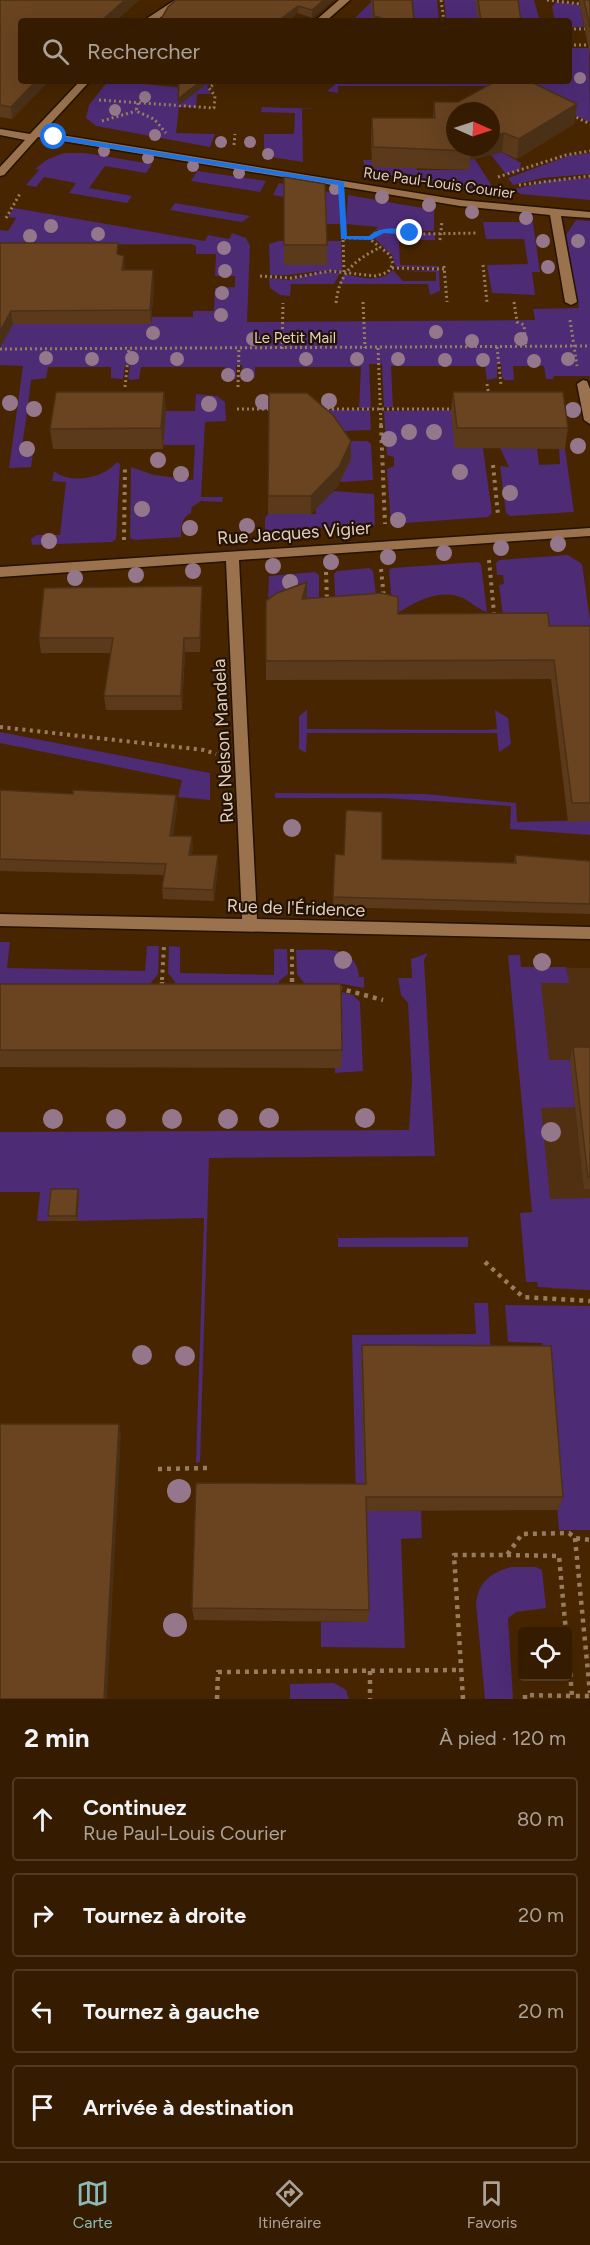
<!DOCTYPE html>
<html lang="fr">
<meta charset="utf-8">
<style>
:root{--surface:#351c00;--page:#3d250a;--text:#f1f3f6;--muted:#aaa199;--line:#4f3a22;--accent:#8bbbb9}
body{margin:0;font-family:Figtree,sans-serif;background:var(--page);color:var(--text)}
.controls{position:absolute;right:18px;bottom:18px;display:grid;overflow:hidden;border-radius:6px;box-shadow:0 6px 24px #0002}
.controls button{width:54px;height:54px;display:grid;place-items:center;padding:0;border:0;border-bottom:2px solid var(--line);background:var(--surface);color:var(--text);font:30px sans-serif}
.compass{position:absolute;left:446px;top:102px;width:54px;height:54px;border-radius:50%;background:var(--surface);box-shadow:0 6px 24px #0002;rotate:93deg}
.stop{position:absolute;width:18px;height:18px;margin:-14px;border:4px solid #1a73e8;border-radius:50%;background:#fff}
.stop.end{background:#1a73e8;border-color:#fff;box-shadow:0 2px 6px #0008}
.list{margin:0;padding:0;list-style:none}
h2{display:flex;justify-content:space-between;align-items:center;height:78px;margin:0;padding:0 24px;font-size:26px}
h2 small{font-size:20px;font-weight:400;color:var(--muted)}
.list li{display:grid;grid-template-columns:39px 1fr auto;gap:18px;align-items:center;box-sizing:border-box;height:84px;margin:0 12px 12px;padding:0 12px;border:2px solid var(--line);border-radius:6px}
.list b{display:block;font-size:22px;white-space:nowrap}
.list p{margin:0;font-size:20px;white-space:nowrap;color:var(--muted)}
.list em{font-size:20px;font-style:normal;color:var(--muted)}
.icon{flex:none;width:33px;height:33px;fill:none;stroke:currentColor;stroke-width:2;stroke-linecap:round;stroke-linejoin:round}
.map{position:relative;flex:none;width:590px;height:1699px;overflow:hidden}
.search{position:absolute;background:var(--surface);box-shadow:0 6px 24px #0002;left:18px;right:18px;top:18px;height:66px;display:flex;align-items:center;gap:15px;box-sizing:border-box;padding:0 21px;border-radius:6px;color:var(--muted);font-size:22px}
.sheet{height:462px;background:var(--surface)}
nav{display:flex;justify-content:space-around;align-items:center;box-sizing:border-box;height:84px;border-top:2px solid var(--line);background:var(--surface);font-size:16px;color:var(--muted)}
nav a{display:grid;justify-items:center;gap:3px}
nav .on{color:var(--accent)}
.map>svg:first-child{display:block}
</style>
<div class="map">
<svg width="590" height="1699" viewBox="0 0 590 1699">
<rect width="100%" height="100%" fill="#472500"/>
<path fill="#503010" d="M521 967 590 968V1290L552 1289Z"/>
<path fill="#4d2b75" d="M373 0H437L439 20 352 21Z
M444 0H534L540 21H449L446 19Z
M556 2 580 5 584 27H569V21H555L552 7Z
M569 48H589L590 122 529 94 500 86H338V93L327 91 336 84H527L533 81H569Z
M108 81 187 88 191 82 208 84 214 81 207 86 211 94H197L196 107H179L176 133 215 134 210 147 96 126 86 118 89 105Z
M262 107 320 109H302L303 162 264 156V134H294L295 113 261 112Z
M502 152 521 163 520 170 506 174 491 155Z
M64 153H85L152 164 146 173 105 166 89 188 132 196 127 203 69 193 76 183 44 177 36 187 26 185 39 170 35 169 48 159Z
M590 153V174L543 178 513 185 508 178 568 156Z
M474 158 496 192 366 172 363 160H372V164L416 167 417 170H469L468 159Z
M197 171 266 181 260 192 191 181Z
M590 178V200L520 194 515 189 547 181Z
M279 183 339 194 340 224H326L325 204 273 195Z
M348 195 434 210V231L375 230 378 227 346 224Z
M175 203 250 216 242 222 170 210Z
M14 208 205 241 208 235 229 239 232 233 246 238 250 246 247 322 535 320 533 309 579 308 566 235 576 220 590 221V376H554L553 379H546L544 366H513L514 380H505L502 377 501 364 497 363V378L487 380 485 366H391L393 407H384L382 364H369L371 408H359L361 367H255V378L243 380 242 365H236V379L227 380 225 367H141L139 379 131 380 128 379 130 365H125L123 379 111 378V367H48L46 378 31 380 28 406 41 407 40 412 27 413 22 446H34L31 467 9 468 23 366 0 365V324L151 323 152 317H193V311H214L215 288 235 287V276H215L216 254H196V246L191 244 0 245V230L8 231 16 218 8 217Z
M483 222H533L540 272H532L535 295 492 293 487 265 528 264 524 239H486Z
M386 232 435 234V240H399L400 265 439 266V268L396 267 392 255 375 239 378 234Z
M279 241H341L342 271C317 268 295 277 270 275L269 244Z
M393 270 403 281H436V272L401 271 439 270 440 291 430 295 428 284H339L344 274C360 277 380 284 393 270Z
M321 272 340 273 334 284H291L290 296 280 295 270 288 269 278 290 280Z
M196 394 217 396 225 402 226 421 205 422 201 497H223L222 502 201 501 192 507 191 513C181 518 181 526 181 537L134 540 130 538 131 467 154 475 193 480 195 445H163L165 411H195Z
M313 410H370L371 430 314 432 336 427 335 417H313Z
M452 410 483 448 492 513 488 517 391 524 387 469 394 466V457L387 455 384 411Z
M338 441H367L371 444 373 480 341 482Z
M500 448H537L539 465 560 464 559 449H565L574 512 510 516 506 513 500 466 509 467Z
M117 462 120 464 116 539 112 542 32 545 31 539 37 535H60L66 482 52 481 54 471C71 485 104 478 117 462Z
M334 491 374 494 375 525 265 531V518L268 514H316L315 494H331Z
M568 555 582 564 590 620V645L503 616 499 585 504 584 503 575H497L496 563 499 560Z
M478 562 481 564 487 612C479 610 471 602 463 598 437 587 412 604 393 616L389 570 392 568Z
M369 568 373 571 378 611 336 610 334 574 337 571Z
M315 572 319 575V601L267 625 269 576Z
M307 710V729L484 730 497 729 495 710 508 718 511 744 499 752 497 733H307L306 753 299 749V716Z
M0 732 210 773V800L178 797 182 780 0 743Z
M275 793 426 794 516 803 517 822 590 820V835L510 829 511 806 384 798H275Z
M0 942H10L7 968 145 971 147 946H159L158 974 150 984 0 1002Z
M169 946 180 947V973L274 975V949H287L288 974 279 981V991L174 1002 175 982 168 973Z
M296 950C322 950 357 944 359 977H364V988L343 984 304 983 297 974Z
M428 953 424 960 435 1156 209 1158 200 1462 196 1463 204 1218 77 1221 79 1194 49 1221H37L40 1192H0V1132L409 1130 412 1080 408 1003 401 995 398 978H412L411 959Z
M508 955H520L521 967H566L569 983H541L549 1060H570L575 1107 541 1108 550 1199 590 1198V1290L538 1287 537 1282H526L520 1213 532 1212Z
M338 991 353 995 360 1002 363 1071 335 1073V1068H341Z
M468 1237V1247H338V1238Z
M474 1303H488L491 1361 365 1499 356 1498 352 1335 476 1334Z
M505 1305 590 1306V1530H559L546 1362H543L542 1343 508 1342Z
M365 1511H421L422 1538 401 1539 405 1648 321 1647V1622H368Z
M511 1567H536L542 1570 546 1608 516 1612 508 1618 513 1699H485L476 1603C479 1581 491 1573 511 1567Z
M334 1683 346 1690 349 1699H290V1684Z"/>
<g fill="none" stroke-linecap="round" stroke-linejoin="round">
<g stroke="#241202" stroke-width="3">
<path id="street" d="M175 0H186L155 21H143Z
M339 0H350L326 21H315Z
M80 81H90L43 132 460 200 590 212V218L561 216 577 302 571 305 565 302 550 215 460 206 38 137 4 175 0 176V167L25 140 0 135V129L30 134Z
M583 380 587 381 590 389V424L584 420 577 384Z
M590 528V536L239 560 257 919 590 927V939L0 926V914L242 919 226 561 0 577V567Z"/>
</g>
<path stroke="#987c60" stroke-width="3" stroke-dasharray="2 3" stroke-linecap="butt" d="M441 0 444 21
M547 0 590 5
M569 29H585
M569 45H588
M99 100 214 108 215 96 209 88 218 81
M138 103 136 111 154 119 166 133
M572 115 590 124
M102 121 136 111
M234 145 235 134
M498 177 566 155 590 151
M519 185 590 176
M342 205 344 272
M6 218 21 192
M344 238H371
M440 240 442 221
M483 265 487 302
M444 266 447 302
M392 268 444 269
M260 276 291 278 330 271 376 276 388 272 393 264 390 255 371 240 376 232 393 230 418 234 478 233
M363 302 365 348
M514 302 517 322 524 325 526 347
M336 303C339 274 353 261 379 248
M570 320 577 366
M497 347 501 385
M378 348 381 426
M0 349 590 346
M282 349 283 303
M487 384 489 396
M125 387 129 348
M238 387 239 348
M237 409H273
M322 409H456"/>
<path stroke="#987c60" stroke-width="4" stroke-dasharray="3 4.5" stroke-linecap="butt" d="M381 425 385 524
M493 465 498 515
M124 540 125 466
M489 560 494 613
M381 569 384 598
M326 572 327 600
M0 727 204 750 216 754
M292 949V980
M162 980 164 946"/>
<path stroke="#987c60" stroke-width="4.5" stroke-dasharray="4 5" stroke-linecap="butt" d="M292 978V987
M162 986V978
M338 988 383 1000
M485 1262 523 1297 590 1301
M158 1469 207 1468
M575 1538 590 1693
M507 1555 559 1556 566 1632
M568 1646 572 1696H590
M370 1671V1699
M217 1699 218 1672 461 1670
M463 1699 454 1555H507L522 1534 569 1533 575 1538 590 1540
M525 1699V1695L572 1696"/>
<use href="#street" fill="#9a724e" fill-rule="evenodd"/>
</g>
<g fill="#95778c">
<circle cx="580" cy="78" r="6"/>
<circle cx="145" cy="97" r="6"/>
<circle cx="115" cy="110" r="6"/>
<circle cx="155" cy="135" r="6"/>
<circle cx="221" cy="142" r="6"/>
<circle cx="250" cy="142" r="6"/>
<circle cx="104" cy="151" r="6"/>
<circle cx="268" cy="154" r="6"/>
<circle cx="148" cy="158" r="6"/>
<circle cx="193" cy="166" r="6"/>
<circle cx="239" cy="173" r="6"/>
<circle cx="335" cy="189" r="6"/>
<circle cx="382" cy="197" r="7"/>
<circle cx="429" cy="205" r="7"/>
<circle cx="472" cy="212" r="7"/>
<circle cx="526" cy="218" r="7"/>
<circle cx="51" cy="226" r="7"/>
<circle cx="98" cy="234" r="7"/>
<circle cx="30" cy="236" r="7"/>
<circle cx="543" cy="241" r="7"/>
<circle cx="578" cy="241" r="7"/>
<circle cx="224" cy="248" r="7"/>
<circle cx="548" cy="267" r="7"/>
<circle cx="225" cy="271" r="7"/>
<circle cx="222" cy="293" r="7"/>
<circle cx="221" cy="315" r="7"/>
<circle cx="436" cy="332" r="7"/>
<circle cx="153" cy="333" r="7"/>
<circle cx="253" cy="339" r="7"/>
<circle cx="521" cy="339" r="7"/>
<circle cx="472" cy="341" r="7"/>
<circle cx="46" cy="358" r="7"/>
<circle cx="132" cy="358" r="7"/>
<circle cx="92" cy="359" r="7"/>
<circle cx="177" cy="359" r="7"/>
<circle cx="306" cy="359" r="7"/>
<circle cx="357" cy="359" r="7"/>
<circle cx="398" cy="359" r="7"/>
<circle cx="568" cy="359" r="7"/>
<circle cx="445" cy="360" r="7"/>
<circle cx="483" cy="360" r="7"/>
<circle cx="534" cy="361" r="7"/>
<circle cx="228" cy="375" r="7"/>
<circle cx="247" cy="375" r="7"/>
<circle cx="329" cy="401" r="8"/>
<circle cx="263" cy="402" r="8"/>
<circle cx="10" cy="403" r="8"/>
<circle cx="209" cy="404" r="8"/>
<circle cx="34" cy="409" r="8"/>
<circle cx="573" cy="410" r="8"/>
<circle cx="409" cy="432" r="8"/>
<circle cx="434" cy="432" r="8"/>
<circle cx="389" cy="439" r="8"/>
<circle cx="578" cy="446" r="8"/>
<circle cx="27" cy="449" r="8"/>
<circle cx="158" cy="460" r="8"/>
<circle cx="460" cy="472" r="8"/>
<circle cx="181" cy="474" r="8"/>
<circle cx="510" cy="493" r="8"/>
<circle cx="142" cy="509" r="8"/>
<circle cx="398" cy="520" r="8"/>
<circle cx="247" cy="526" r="8"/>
<circle cx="190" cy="528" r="8"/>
<circle cx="49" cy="541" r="8"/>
<circle cx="558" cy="544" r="8"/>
<circle cx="501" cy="548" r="8"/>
<circle cx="444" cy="553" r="8"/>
<circle cx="388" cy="557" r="8"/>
<circle cx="331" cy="562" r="8"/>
<circle cx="273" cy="566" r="8"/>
<circle cx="193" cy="571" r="8"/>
<circle cx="136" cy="575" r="8"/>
<circle cx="75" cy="578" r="8"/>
<circle cx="290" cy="582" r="8"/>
<circle cx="292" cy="828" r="9"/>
<circle cx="343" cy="960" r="9"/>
<circle cx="542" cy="962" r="9"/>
<circle cx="269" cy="1118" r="10"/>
<circle cx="365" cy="1118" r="10"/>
<circle cx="53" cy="1119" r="10"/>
<circle cx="116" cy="1119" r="10"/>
<circle cx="172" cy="1119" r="10"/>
<circle cx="228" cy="1119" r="10"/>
<circle cx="551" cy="1132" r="10"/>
<circle cx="142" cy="1355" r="10"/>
<circle cx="185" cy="1356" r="10"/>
<circle cx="179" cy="1491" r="12"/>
<circle cx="175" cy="1625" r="12"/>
</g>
<path fill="#5b3a1c" d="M0 0H139L116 21H21V81H49L12 119 0 117Z
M176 0H334L312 18 298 13Z
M371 0H412L414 21H372Z
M475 0H518L521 21H478Z
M579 0H590V55Z
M486 81H529L577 104 574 124 517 159 502 152 470 160 469 170 372 167 371 138 372 118H433L434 102H458L487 86Z
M284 177 327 245V265H284Z
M0 243 119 255 125 270 154 284 151 324H13L0 348Z
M164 392 166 412 163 449H53L50 429Z
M453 392 568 428 565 449 455 448 451 413Z
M269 393 351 441V459L338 486 311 514H268Z
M307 599 398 614 549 626H590V821L568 822 551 679 266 680V601Z
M202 601 200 652H185L182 710H106L104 696 111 653H41L39 638Z
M0 790 73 794 176 795 177 807 173 836 193 848 191 855 218 867 214 901 163 899 162 888 164 875 0 871Z
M335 854 382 859 514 863 515 855 590 861V914L333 907Z
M0 984 342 1050 341 1068 0 1067Z
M573 1047H590V1189H584L570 1060Z
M79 1194 77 1221H49L48 1216Z
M362 1345 563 1497 558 1510 367 1511 369 1610 368 1622 194 1620 192 1608 364 1484 361 1361Z"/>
<path fill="#4a3017" d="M125 0H139L116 21H101Z
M324 0H334L312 18V10Z
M298 6V13L288 21H278Z
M36 81H49L12 119 11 107Z
M201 81H209L208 83 178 106V99Z
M577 104 574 124 517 159 519 139Z
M504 133 502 152 470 160 471 151 470 147H491V136Z
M124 256 125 270 123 284 122 270Z
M153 270 154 284 151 324 150 310Z
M11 311 13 324 0 348V331Z
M164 392 166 412 163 449 161 428Z
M351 441V459L338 486 311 514V496Z
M307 582V601L302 599Z
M202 586V601L200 652V638Z
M184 638 185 652 182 710 181 696Z
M176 795 177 807 171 847 170 836Z
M192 836 193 848 189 866V855Z
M218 855V867L214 901 213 890Z
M78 1189 79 1194 77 1221 76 1216Z
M119 1424 121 1435 107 1699H104Z"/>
<path fill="#6a4421" stroke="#4a3017" stroke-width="1.5" d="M0 0H125L101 21H21V81H36L11 107 0 105Z
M176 0H324L312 10 298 6 278 21H160L168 7Z
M373 0H412L414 21H391L374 16Z
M478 0H518L521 21H481Z
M584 0H590V27Z
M179 81H201L178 99Z
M490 81H529L577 104 519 139 504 133 491 136V111H455V147H471V151L373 147 372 118H435L434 102H458L491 84Z
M284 177 325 184 327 245H284Z
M0 243H118L117 254 124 256 122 270H153L150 310 11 311 0 331Z
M56 392H164L161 428 50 429Z
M453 392H563L568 428H457Z
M269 393H307L333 415 351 441 339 467 311 496H268Z
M307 582 302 599 382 593 398 597V614L548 613 549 626H590V803H572L554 660 266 661V601L277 593Z
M202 586 200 638H184L181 696H104L113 638H39L44 588Z
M0 790 73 794V790L176 795 170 836H192L189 855H218L213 890 162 888 166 864 0 859Z
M346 810 382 812V859L516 863 515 855 590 861V904L333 897 335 854 344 855Z
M0 984H341L342 1050H0Z
M573 1047H590V1177H588Z
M51 1189H78L76 1216H48Z
M362 1345 551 1346 563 1497H366L369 1610 192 1608 196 1483 366 1484Z
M0 1424H119L104 1699H0Z"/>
<path fill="#1a73e8" d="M54 135 344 182 347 236H369C379 226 402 227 414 233L410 235 384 233 371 240 341 239 338 185 52 139Z"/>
<g text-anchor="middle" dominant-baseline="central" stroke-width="4.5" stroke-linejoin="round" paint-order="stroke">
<g font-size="15" fill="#e5cebb" stroke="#221305">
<text transform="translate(439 183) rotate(8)">Rue Paul-Louis Courier</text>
<text x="295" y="338">Le Petit Mail</text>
</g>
<g font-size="18" fill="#e5cebb" stroke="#221305">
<text transform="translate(294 533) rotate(-4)">Rue Jacques Vigier</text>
<text transform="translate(223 741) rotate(-93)">Rue Nelson Mandela</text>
<text transform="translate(296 908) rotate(2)">Rue de l'Éridence</text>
</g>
</g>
</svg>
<div class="controls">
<button><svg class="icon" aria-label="locate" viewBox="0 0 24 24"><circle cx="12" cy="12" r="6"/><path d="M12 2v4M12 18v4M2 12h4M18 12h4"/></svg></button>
</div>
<svg class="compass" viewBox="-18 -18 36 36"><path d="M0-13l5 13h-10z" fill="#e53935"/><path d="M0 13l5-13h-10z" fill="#aaa199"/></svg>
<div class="stop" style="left:54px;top:137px"></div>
<div class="stop end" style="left:410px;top:233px"></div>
<div class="search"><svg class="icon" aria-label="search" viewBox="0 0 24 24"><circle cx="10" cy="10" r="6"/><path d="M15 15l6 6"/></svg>Rechercher</div>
</div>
<section class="sheet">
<h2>2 min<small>À pied · 120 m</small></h2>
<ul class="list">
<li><svg class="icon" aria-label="ahead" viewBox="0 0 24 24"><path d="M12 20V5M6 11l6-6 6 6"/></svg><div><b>Continuez</b><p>Rue Paul-Louis Courier</p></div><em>80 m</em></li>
<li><svg class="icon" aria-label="right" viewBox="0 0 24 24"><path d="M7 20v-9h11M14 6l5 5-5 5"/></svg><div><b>Tournez à droite</b></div><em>20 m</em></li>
<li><svg class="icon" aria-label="left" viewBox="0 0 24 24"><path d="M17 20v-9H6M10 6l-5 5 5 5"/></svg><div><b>Tournez à gauche</b></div><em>20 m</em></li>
<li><svg class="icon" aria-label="arrive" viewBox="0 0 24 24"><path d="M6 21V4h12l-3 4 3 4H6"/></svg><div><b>Arrivée à destination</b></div></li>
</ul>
</section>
<nav>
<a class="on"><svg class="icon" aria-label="map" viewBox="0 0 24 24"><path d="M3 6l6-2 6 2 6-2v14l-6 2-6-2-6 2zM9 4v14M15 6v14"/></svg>Carte</a>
<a><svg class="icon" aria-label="directions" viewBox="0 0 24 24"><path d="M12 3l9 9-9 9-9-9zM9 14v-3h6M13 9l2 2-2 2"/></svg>Itinéraire</a>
<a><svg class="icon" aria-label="saved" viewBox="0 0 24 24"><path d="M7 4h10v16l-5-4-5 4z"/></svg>Favoris</a>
</nav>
